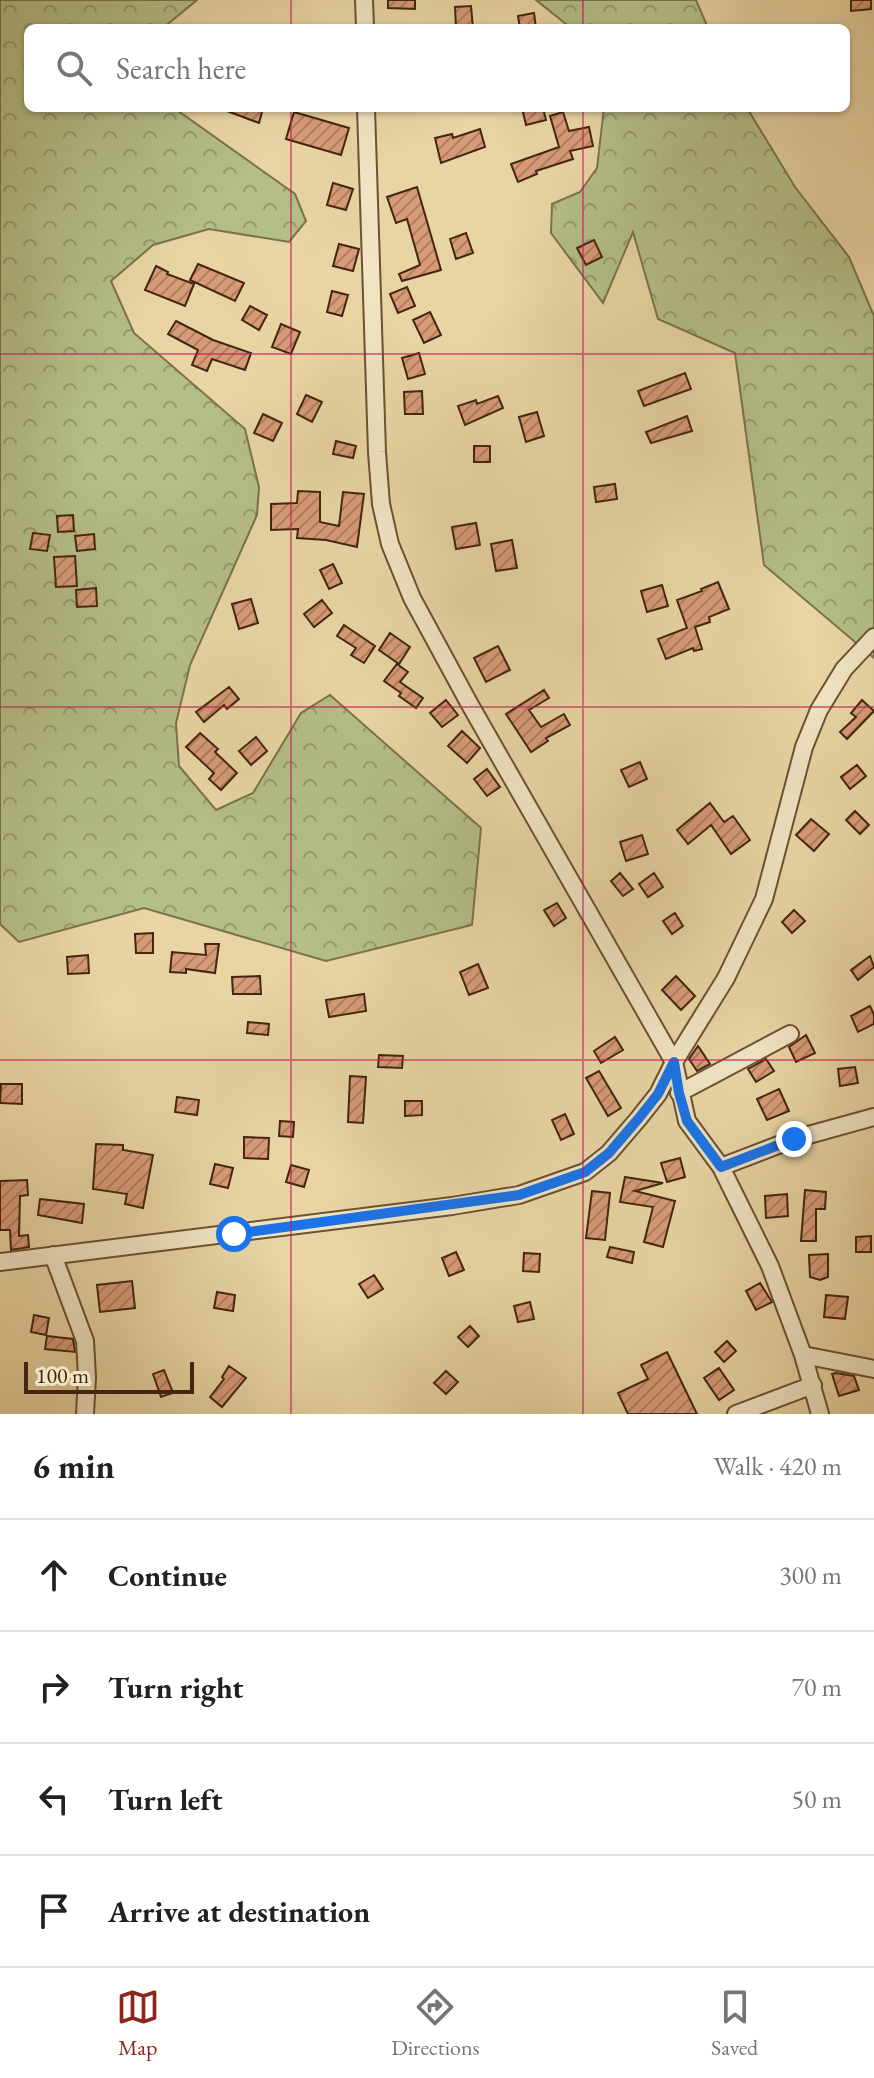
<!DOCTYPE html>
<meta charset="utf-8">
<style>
:root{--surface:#fff;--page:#f2f2f2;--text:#202124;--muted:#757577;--line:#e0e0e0;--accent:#8f2418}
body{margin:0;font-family:"EB Garamond",serif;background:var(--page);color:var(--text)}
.scale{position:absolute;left:24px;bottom:20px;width:170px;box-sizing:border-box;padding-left:8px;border:4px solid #44250e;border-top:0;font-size:22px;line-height:28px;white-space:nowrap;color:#44250e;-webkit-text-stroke:6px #f0e4c3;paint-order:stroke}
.stop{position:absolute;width:24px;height:24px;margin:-18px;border:6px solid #1a73e8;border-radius:50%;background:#fff}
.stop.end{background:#1a73e8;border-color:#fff;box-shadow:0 2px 8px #0008}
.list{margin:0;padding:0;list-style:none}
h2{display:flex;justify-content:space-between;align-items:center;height:104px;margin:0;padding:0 32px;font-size:34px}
h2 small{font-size:26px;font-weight:400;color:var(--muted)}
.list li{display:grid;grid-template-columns:52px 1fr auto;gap:24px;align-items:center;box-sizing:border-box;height:112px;padding:0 32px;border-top:2px solid var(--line)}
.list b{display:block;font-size:30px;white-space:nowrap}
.list em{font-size:26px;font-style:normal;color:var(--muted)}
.icon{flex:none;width:44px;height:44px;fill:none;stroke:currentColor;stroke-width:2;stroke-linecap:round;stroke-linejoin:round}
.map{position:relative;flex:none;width:874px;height:1414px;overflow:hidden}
.search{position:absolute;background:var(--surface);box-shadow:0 2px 6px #0004;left:24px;right:24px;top:24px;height:88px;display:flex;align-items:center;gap:20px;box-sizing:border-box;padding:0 28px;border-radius:12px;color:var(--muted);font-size:30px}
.sheet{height:552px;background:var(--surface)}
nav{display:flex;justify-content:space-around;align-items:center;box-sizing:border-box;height:112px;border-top:2px solid var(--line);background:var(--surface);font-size:22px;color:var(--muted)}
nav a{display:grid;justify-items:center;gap:4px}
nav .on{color:var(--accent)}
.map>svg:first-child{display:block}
</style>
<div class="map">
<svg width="874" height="1414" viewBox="0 0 874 1414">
<defs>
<pattern id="forest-crowns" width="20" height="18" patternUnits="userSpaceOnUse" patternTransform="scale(2)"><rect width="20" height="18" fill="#b4be87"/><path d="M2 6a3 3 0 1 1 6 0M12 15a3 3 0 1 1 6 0" fill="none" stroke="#949a6d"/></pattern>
<pattern id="building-hatch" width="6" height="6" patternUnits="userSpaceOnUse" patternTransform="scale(2)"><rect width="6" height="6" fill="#d79b77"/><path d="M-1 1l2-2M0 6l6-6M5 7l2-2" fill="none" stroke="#b07e60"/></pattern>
</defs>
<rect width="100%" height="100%" fill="#e8d5a3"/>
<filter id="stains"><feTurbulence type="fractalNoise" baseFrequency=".0025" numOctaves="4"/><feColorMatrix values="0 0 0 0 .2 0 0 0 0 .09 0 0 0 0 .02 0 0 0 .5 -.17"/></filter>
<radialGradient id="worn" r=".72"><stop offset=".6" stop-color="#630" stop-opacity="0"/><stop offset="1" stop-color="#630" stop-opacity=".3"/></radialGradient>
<path fill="url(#forest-crowns)" stroke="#7c724a" stroke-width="2" d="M0 0H197L163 28H28V108H174L295 194 306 221 289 242 209 229 153 245 111 281 134 333 245 429 259 487 257 515 190 665 176 723 179 766 216 810 253 793 301 713 330 695 481 828 472 925 326 961 144 908 19 942 0 924Z
M536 0H696L708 28H571Z
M604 108H747L795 187 849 257 874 316V658L764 565 735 353 658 319 633 232 603 303 551 233 552 204 580 192 597 168Z"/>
<path fill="url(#building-hatch)" stroke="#44250e" stroke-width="2" d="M388 0H415V9L388 8Z
M851 0H871V9L851 11Z
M471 6 473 28H456L455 7Z
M534 13 536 28H520L518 16Z
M219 108H263L259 123Z
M522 108H543L546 120 526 125Z
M294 112 349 128 341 155 286 139Z
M563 112 569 131 589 127 593 146 570 151 573 159 536 171 537 174 518 182 511 164 559 147 550 116Z
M480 129 485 147 441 163 435 138 452 134 453 138Z
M333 183 353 189 346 210 327 205Z
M417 187 441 270 402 281 399 274 420 265 407 219 396 223 387 197Z
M466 233 473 253 456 259 450 239Z
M594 240 602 257 586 265 577 248Z
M339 244 359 249 353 271 333 266Z
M198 264 244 283 235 301 190 280Z
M156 266 168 272 167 274 194 284 185 306 145 290Z
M407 287 415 306 398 313 390 294Z
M332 291 348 295 342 316 327 312Z
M250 306 267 315 259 330 242 320Z
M430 312 441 335 424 343 413 320Z
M176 321 213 340 251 353 245 370 212 359 207 371 192 365 198 350 168 334Z
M281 324 300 332 291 354 272 347Z
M419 353 425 374 408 379 402 358Z
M685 373 691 389 644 406 638 391Z
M422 391 423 414H405L404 392Z
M306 395 322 402 312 422 297 414Z
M498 396 503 408 465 425 458 406 476 400 477 404Z
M537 412 544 436 526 442 519 417Z
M263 414 282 423 273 441 254 433Z
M687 416 692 431 651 443 646 432Z
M336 441 356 446 353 458 333 454Z
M474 446H490V462H474Z
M615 484 617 499 596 502 594 487Z
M298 491 320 492V522L339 526 343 492 364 494 357 547 326 540 297 538 298 529 271 530V504L297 503Z
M73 515 74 531 58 532 57 516Z
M476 523 480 545 456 549 452 527Z
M33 533 50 535 47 551 30 549Z
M94 534 95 549 77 551 75 536Z
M512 540 517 568 496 571 491 544Z
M75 556 77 586 56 587 54 557Z
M333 564 342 583 329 589 320 570Z
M718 582 729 609 709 617 710 622 695 627 702 649 694 651 693 648 666 659 658 639 687 628 677 600 702 591 701 589Z
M662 585 668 606 647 612 641 591Z
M96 588 97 606 77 607 76 590Z
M251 599 258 623 239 629 232 604Z
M322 600 332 613 314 627 304 614Z
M344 625 375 646 364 663 351 655 356 648 337 636Z
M390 633 410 647 399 664 379 650Z
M498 646 510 670 486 682 474 658Z
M397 664 408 672 400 682 423 698 416 708 399 696 401 693 384 681Z
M229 687 239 699 227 709 224 705 204 722 196 712Z
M544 690 549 698 529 710 541 727 564 714 570 725 546 738 548 741 531 752 506 714Z
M446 700 458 715 442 727 430 713Z
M862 700 874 711 847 739 840 732 856 717 851 713Z
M462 731 480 748 467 763 448 746Z
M200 733 218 749 215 752 237 773 221 790 209 779 214 773 186 747Z
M256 737 267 751 251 765 239 751Z
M640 762 647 779 629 787 621 770Z
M857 765 866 776 850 789 841 777Z
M487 769 500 787 487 796 474 779Z
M710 803 724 822 733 816 750 840 731 854 711 825 688 844 677 830Z
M855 811 869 825 860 834 846 820Z
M811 819 829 834 814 851 796 835Z
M642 835 648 854 626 861 620 842Z
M620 873 633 889 623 896 611 881Z
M654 873 663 887 648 897 639 884Z
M557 903 566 918 554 926 544 910Z
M794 910 805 921 792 933 782 922Z
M675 913 683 926 672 934 663 921Z
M153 933V953H136L135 934Z
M205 944H219L215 973 186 969V973L170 972 172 952 206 955Z
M88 955 89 973 68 974 67 957Z
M870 956 874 967 858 980 851 970Z
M478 964 488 988 469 995 460 972Z
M260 976 261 994H233L232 977Z
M676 976 695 996 681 1010 662 990Z
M364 994 366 1011 329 1017 326 1000Z
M870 1006 874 1015V1024L858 1032 851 1016Z
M248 1022 269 1024 268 1035 247 1033Z
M806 1035 815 1053 796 1062 789 1047Z
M615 1037 623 1050 601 1063 594 1051Z
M698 1046 710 1064 697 1071 689 1059Z
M379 1055 403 1056 402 1068 378 1067Z
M766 1059 774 1071 756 1082 748 1069Z
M855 1067 858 1083 840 1086 838 1069Z
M599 1071 621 1108 608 1116 586 1078Z
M350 1076 366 1077 363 1123 348 1122Z
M1 1084H22V1104L0 1103Z
M779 1089 789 1111 767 1120 757 1099Z
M177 1097 199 1100 197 1115 175 1112Z
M405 1101H422V1115L405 1116Z
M565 1114 574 1134 561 1140 552 1120Z
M280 1121 294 1122 293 1137 279 1136Z
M244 1137 269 1138 268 1159 244 1158Z
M96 1144 123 1145V1150L153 1155 143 1208 125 1204 127 1194 93 1189Z
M680 1158 685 1177 667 1182 661 1163Z
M215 1164 233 1168 228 1188 210 1184Z
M291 1165 309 1170 304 1187 286 1182Z
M625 1177 663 1183 635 1191 675 1201 663 1247 644 1242 653 1207 620 1202Z
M27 1180 28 1195 20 1196 19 1236 28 1235 29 1247 11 1250 10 1230H0V1181Z
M805 1190 826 1192 825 1209H816V1241H801Z
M592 1191 610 1193 605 1240 586 1238Z
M787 1194 788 1216 766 1218 765 1196Z
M40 1199 84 1204 82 1223 38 1215Z
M871 1236V1252H856V1237Z
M610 1247 634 1252 632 1263 607 1257Z
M456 1252 464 1270 449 1276 442 1258Z
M524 1253 540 1254 539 1272 523 1271Z
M828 1254V1277L820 1280 810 1277 809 1255Z
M374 1275 383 1289 368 1298 359 1284Z
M132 1281 135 1308 100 1312 97 1285Z
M760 1283 772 1302 756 1310 746 1291Z
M217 1292 235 1295 233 1311 214 1308Z
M826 1295 848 1297 845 1319 824 1317Z
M530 1302 534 1319 518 1322 514 1306Z
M34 1315 49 1318 46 1335 31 1332Z
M470 1326 479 1336 468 1347 458 1337Z
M47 1336 73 1339 75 1352 45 1349Z
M727 1341 736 1351 724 1362 715 1352Z
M667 1352 697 1414H628L618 1393 648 1379 641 1365Z
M229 1366 246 1378 222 1407 210 1397 224 1379 222 1377Z
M719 1368 734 1390 719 1400 704 1378Z
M164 1370 173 1393 161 1397 153 1374Z
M446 1371 458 1382 446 1394 434 1383Z
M836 1373 854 1376 859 1390 839 1396 832 1374Z"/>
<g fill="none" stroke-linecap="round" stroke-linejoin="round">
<g stroke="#6d5133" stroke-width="20">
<path id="minor" d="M364 0 365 28
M366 108 377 452 381 504 390 544 412 598 469 703 674 1062 687 1121 721 1167 770 1266 803 1355 820 1414
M679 1093 790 1034
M721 1167 794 1139 874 1117
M53 1255 85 1341 87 1377 85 1414
M0 1262 452 1206 519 1195 585 1172 609 1153 639 1118 658 1094 674 1062 726 978 764 899 804 747 819 710 844 669 874 637
M803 1355 874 1369
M736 1414 813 1385"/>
</g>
<use href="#minor" stroke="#f0e4c3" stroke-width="16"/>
</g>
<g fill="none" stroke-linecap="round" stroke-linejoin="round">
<path stroke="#1a73e8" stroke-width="10" d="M234 1234 519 1195 585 1172 609 1153 639 1118 658 1094 674 1062 679 1093 687 1121 721 1167 794 1139"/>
</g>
<path fill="none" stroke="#c2185b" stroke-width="2" stroke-opacity="0.55" d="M291 0V28M583 0V28M291 108V1414M583 108V1414M0 354H874M0 707H874M0 1060H874"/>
<rect width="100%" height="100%" filter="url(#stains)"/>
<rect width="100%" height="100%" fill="url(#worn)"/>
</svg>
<div class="scale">100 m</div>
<div class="stop" style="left:234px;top:1234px"></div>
<div class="stop end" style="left:794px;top:1139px"></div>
<div class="search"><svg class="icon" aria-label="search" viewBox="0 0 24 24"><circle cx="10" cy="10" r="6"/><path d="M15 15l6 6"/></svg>Search here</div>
</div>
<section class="sheet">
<h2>6 min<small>Walk · 420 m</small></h2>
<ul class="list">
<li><svg class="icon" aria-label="ahead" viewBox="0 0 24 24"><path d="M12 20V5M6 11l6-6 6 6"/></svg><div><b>Continue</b></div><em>300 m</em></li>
<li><svg class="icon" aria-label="right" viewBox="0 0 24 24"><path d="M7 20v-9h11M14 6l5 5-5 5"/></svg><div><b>Turn right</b></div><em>70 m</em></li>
<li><svg class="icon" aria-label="left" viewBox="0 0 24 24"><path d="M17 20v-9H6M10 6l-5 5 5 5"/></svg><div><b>Turn left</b></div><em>50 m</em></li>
<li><svg class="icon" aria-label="arrive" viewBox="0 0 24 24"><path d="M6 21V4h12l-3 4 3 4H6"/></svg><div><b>Arrive at destination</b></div></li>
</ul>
</section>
<nav>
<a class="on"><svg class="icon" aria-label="map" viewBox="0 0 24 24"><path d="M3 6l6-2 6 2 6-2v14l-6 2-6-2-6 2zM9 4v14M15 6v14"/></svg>Map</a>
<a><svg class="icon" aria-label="directions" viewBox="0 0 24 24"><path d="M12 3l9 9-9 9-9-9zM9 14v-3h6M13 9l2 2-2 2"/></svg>Directions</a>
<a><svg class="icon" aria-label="saved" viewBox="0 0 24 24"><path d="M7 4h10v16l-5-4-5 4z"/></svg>Saved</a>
</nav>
